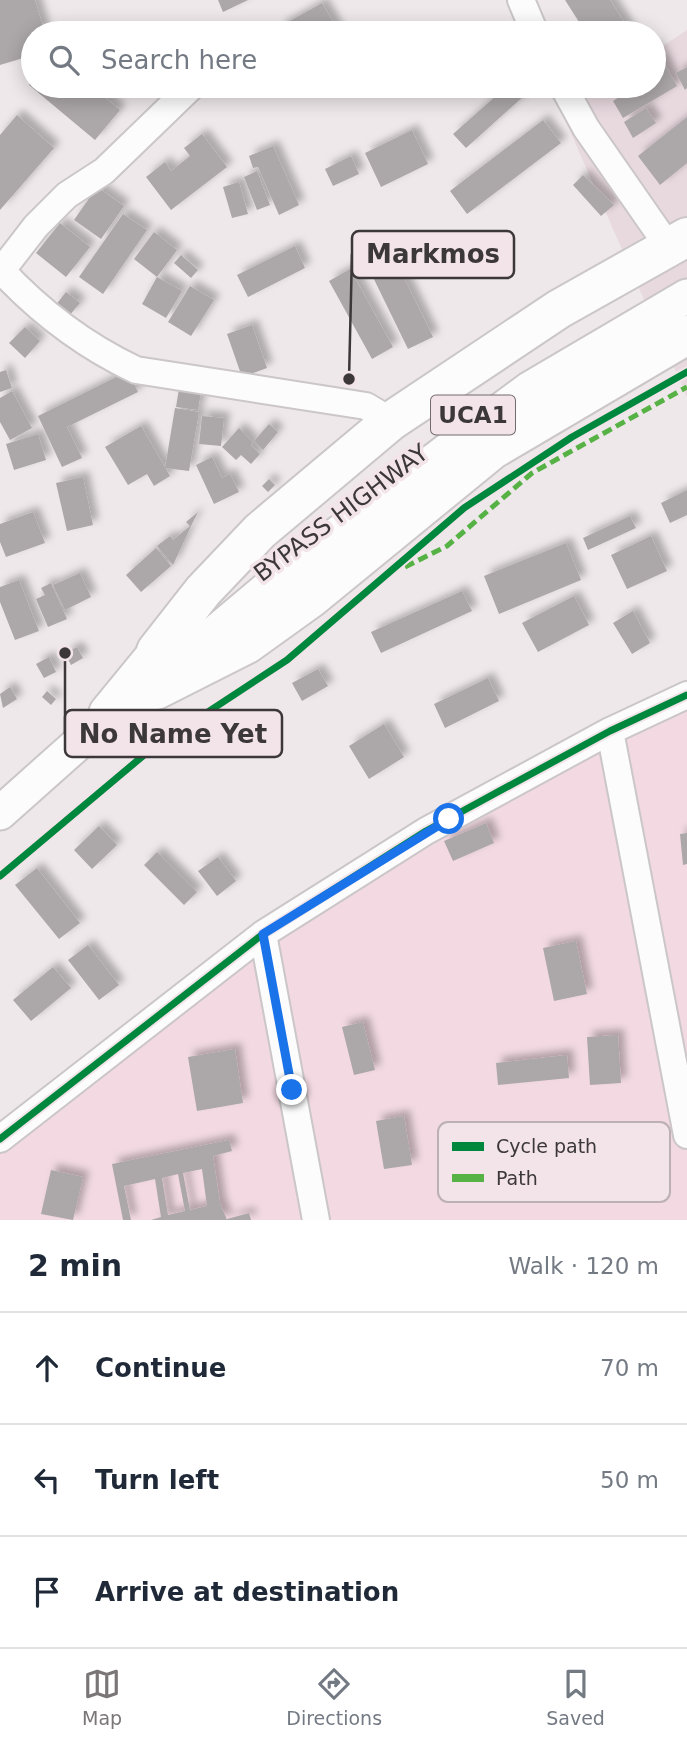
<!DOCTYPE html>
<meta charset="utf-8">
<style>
:root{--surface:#fff;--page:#f2f2f3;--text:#1f2937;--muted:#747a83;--line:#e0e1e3;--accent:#7a7577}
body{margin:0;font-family:"DejaVu Sans",sans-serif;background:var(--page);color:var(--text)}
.stop{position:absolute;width:21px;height:21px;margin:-16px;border:5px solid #1a73e8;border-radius:50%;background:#fff}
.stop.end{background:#1a73e8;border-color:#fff;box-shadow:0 2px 7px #0008}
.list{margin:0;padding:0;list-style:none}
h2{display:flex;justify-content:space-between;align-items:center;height:91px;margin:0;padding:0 28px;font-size:30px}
h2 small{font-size:23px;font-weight:400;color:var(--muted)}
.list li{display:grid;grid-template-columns:46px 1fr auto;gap:21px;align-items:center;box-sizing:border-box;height:112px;padding:0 28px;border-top:2px solid var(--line)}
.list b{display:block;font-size:26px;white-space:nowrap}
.list em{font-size:23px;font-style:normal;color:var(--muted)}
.icon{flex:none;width:38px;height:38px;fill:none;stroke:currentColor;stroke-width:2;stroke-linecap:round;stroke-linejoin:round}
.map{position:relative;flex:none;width:687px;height:1220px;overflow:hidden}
.search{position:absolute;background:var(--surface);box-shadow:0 4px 18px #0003;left:21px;right:21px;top:21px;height:77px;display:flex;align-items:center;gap:18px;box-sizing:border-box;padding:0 24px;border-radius:38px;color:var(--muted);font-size:26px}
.sheet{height:427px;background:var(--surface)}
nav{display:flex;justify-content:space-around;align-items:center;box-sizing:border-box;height:98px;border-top:2px solid var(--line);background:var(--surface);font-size:19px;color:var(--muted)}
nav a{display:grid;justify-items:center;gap:4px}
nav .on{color:var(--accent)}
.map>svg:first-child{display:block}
</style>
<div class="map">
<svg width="687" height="1220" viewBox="0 0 687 1220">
<defs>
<filter id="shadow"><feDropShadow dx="6" dy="-6" stdDeviation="3.5" flood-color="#0004"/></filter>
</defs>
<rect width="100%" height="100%" fill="#eee8ea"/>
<path fill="#e8d9df" d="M687 30V397L562 113 603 86H654V52Z"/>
<path fill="#f2d9e2" d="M687 704V1220H0V1150L276 936 627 732Z"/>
<path fill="#aca7a9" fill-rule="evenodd" filter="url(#shadow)" d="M0 0H35L45 33H33V55L0 65Z
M218 0H248L223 12Z
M565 0H610L631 33H586Z
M322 3 339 32 282 33 279 27Z
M654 44 677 86 623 118 613 101 637 86H654Z
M687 67V88L685 90 676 73Z
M33 80V86H91L120 110 95 140 29 85Z
M489 86H517L525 95 466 148 453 134 497 95Z
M589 86H612L595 96Z
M646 108 656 123 633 138 624 122Z
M17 115 54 148 0 210V135Z
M687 117V163L660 185 638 156Z
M543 120 561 143 467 214 450 191Z
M412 130 428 164 381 187 365 153Z
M202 134 227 167 171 210 146 177 165 162 171 171 190 156 184 148Z
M273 146 299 205 279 215 258 167 253 168 249 156Z
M351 156 359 174 333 186 325 169Z
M257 171 270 205 257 210 244 177Z
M583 175 614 205 601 216 573 185Z
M239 182 248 214 232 218 223 187Z
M97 187 124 206 101 239 74 220Z
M123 214 147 230 103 294 79 277Z
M60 223 90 247 66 277 36 253Z
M154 232 177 250 157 277 134 259Z
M295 246 305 268 248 297 237 275Z
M390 249 433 337 408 349 365 261Z
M181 255 198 270 191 278 174 263Z
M350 269 393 347 372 359 329 281Z
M157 277 182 291 166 318 142 304Z
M190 286 214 300 191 336 168 322Z
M66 292 80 303 69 316 55 306Z
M252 325 267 368 242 377 227 334Z
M25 327 40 341 25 358 9 343Z
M6 370 12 388 0 392V372Z
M128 371 138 392 67 427 82 458 62 467 38 416Z
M179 389 201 392 198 410 176 407Z
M12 391 32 428 10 440 0 422V398Z
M175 408 199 412 189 471 165 468Z
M202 416 224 418 221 446 199 444Z
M269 424 278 432 263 450 254 441Z
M141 426 170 476 154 486 147 474 128 485 105 447Z
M239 428 253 442 251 445 260 454 251 464 241 455 236 460 222 447Z
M38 434 46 460 14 470 6 444Z
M212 457 222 478 230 474 239 492 214 504 196 465Z
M83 477 93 525 67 531 56 483Z
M269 479 275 485 268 492 262 486Z
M687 490V515L670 523 661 503Z
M33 512 45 543 6 557 0 542V524Z
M198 512 192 524 173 565 157 546 170 536 173 540 190 526 186 522Z
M630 516 636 528 588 550 583 538Z
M651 536 667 571 627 589 611 555Z
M566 543 581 580 499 614 484 576Z
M156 548 171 566 141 592 126 575Z
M80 573 91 597 65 610 53 585Z
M19 580 39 631 15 640 0 602V587Z
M51 583 67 619 48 627 36 599 45 595 41 588Z
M462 591 472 611 381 653 371 632Z
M574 596 589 625 538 652 522 623Z
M633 611 650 643 632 654 613 623Z
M77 647 83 658 71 665 65 653Z
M49 657 56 672 44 678 36 664Z
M318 669 328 686 302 701 292 683Z
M488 678 499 701 445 728 434 704Z
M10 687 17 699 3 708 0 694Z
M47 691 56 699 51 705 42 697Z
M384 724 404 757 369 779 349 746Z
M486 823 494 843 453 861 444 841Z
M99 826 117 845 92 869 74 850Z
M687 833V864L683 865 680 834Z
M157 852 197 892 184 905 144 865Z
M218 857 236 881 217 896 198 871Z
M37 868 80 923 59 939 15 885Z
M576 941 587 994 554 1001 543 948Z
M88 945 119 985 99 1000 68 960Z
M53 967 71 988 31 1021 13 1000Z
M363 1022 375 1070 354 1075 342 1027Z
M618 1035 621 1083 590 1085 587 1037Z
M235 1049 243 1103 197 1111 188 1057Z
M567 1055 569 1078 498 1085 496 1063Z
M404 1116 412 1165 384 1169 376 1121Z
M229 1140 232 1151 213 1156 220 1203 227 1220H151L161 1217 155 1179 124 1186 131 1220H123L112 1164ZM202 1169 207 1206 190 1210 183 1173ZM178 1174 185 1211 168 1215 162 1178Z
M51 1170 83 1177 73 1220 41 1214Z
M249 1213 251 1220H227V1219Z"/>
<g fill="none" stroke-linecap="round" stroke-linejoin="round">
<g stroke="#cbc6c7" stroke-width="30">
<path id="minor" d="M521 0 535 33
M563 86 586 128 668 246
M0 269C38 310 85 346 136 370L366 406 391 421
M2 270 36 226 67 195 104 171 192 86
M610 731 687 1135
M263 934 316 1220
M0 1139 263 934 426 831 610 731 687 695"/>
</g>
<g stroke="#cbc6c7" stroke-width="37">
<path id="major" d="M106 712 156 651 176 636
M0 813 92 731 156 690 175 666 282 576 467 435 529 389 687 296"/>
</g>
<g stroke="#cbc6c7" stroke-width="42">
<path id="highway" d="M156 651 203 591 260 531 391 421 559 309 687 237
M156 690 247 644 311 598 492 450 687 335"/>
</g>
<use href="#minor" stroke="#fcfcfc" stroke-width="26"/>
<use href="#major" stroke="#fcfcfc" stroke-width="33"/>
<use href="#highway" stroke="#fcfcfc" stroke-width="38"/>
<path stroke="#57b246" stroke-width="5" stroke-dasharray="10 5" stroke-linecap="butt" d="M405 567 447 546 532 473 687 387"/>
<g stroke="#f2e4e9" stroke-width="11">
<path id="cycleway" d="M0 876 150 750 287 660 464 508 572 437 687 372
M0 1139 263 934 426 831 610 731 687 695"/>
</g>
<use href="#cycleway" stroke="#00873e" stroke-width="7"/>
</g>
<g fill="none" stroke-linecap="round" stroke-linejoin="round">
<path stroke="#1a73e8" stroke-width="9" d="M292 1090 263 934 449 819"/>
</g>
<g text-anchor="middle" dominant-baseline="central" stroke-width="7" stroke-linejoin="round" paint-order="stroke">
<rect fill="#f2e4e9" stroke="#736b6e" stroke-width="2" x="431" y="395.5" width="84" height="39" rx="5"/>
<g font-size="23" font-weight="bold" fill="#3c3739">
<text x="473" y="415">UCA1</text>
</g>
<g font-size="24" fill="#3c3739" stroke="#f2e4e9">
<text transform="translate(341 513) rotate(-37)">BYPASS HIGHWAY</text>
</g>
</g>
<rect x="438" y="1122" width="232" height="80" rx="10" fill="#f2e4e9" stroke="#bbb0b4" stroke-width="2"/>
<rect x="452" y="1142" width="32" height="9" fill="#00873e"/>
<rect x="452" y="1174" width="32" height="8" fill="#57b246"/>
<g font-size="19" fill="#3c3739">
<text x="496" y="1153">Cycle path</text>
<text x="496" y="1185">Path</text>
</g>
<path fill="none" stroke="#3c3739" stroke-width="2.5" d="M349 379L352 254M65 653L65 734"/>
<g fill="#3c3739" stroke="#f2e4e9" stroke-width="2.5">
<circle cx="349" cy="379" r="7"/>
<circle cx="65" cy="653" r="7"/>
</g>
<g fill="#f2e4e9" stroke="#3c3739" stroke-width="2.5">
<rect x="352" y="231" width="162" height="47" rx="7"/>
<rect x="65" y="710" width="217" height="47" rx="7"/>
</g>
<g font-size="26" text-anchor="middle" font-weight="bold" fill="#3c3739">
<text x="433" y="263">Markmos</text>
<text x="173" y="743">No Name Yet</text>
</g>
</svg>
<div class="stop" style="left:449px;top:819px"></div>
<div class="stop end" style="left:292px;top:1090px"></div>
<div class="search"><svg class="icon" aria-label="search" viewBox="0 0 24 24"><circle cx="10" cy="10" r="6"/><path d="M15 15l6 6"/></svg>Search here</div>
</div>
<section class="sheet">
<h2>2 min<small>Walk · 120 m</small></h2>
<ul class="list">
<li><svg class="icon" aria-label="ahead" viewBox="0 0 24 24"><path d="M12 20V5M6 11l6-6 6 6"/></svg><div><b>Continue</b></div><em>70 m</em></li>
<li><svg class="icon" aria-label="left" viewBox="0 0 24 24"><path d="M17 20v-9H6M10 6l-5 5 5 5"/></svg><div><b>Turn left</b></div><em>50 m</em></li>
<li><svg class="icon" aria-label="arrive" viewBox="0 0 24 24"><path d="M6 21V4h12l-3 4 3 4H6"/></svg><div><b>Arrive at destination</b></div></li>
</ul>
</section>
<nav>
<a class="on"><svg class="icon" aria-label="map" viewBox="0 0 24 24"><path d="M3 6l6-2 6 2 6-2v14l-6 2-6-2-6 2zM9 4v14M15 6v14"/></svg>Map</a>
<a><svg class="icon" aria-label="directions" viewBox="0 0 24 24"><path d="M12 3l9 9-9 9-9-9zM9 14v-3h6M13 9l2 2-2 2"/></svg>Directions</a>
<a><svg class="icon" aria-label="saved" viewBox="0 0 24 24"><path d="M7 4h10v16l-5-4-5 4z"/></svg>Saved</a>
</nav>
